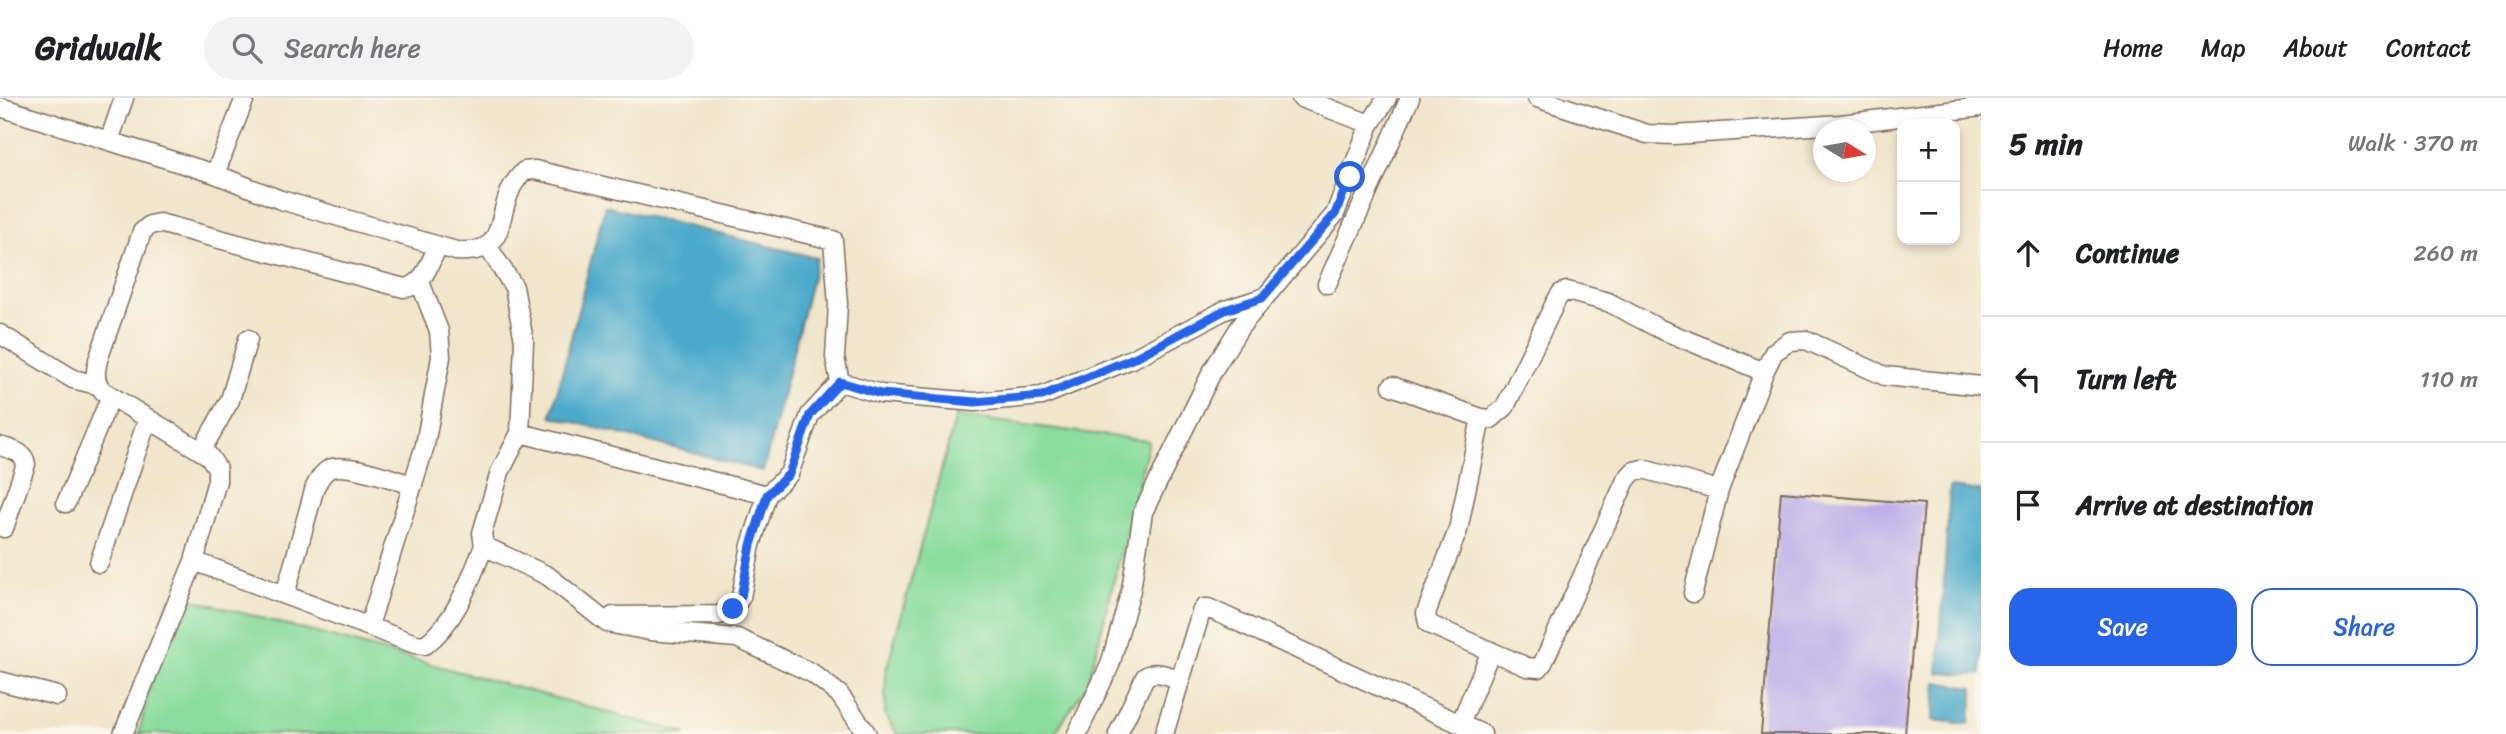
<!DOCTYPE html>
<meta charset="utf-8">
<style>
:root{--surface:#fff;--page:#f2f2f2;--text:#202124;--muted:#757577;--line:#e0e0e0;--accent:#2563eb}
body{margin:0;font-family:Sriracha,sans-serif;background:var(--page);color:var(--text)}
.controls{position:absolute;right:21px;top:21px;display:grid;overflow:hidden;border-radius:14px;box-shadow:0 4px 10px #0003}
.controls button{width:63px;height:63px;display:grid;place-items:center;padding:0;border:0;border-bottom:2px solid var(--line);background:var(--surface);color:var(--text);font:35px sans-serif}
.compass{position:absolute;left:1813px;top:21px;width:63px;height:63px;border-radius:50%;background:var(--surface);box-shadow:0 4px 10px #0003;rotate:101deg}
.stop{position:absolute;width:21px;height:21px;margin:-16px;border:5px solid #2563eb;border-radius:50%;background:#fff}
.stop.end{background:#2563eb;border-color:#fff;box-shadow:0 2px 7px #0008}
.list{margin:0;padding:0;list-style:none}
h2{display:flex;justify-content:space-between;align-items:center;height:91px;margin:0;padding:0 28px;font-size:30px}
h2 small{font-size:23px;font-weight:400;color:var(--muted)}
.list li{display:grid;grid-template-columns:46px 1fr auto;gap:21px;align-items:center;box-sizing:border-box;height:126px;padding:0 28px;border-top:2px solid var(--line)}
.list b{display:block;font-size:26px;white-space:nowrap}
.list em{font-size:23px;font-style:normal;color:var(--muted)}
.actions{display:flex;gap:14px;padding:21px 28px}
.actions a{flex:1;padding:16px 0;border:2px solid var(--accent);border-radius:21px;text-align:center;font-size:24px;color:var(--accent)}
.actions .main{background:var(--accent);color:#fff}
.icon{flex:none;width:38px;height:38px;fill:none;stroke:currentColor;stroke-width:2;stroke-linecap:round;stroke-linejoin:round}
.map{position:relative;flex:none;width:1981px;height:636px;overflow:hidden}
header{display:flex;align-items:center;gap:42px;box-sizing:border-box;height:98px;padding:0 35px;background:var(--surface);border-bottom:2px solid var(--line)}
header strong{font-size:33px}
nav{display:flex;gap:38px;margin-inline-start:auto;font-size:24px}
.search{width:490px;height:63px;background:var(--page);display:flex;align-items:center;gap:18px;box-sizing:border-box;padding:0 24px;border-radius:38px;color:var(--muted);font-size:26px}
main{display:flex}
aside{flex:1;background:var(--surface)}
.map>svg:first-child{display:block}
</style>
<header>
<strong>Gridwalk</strong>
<div class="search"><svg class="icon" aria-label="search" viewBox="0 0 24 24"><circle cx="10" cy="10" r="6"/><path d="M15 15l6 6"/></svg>Search here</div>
<nav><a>Home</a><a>Map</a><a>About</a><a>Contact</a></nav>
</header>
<main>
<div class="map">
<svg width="1981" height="636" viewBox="0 0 1981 636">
<rect width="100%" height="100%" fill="#fbf7ec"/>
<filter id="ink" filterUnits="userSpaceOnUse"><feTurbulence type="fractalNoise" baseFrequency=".0143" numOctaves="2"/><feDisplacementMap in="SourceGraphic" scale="14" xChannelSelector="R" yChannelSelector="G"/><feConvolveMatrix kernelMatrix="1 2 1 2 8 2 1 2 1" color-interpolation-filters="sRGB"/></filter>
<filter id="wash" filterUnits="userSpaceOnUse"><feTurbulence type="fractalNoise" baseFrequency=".00686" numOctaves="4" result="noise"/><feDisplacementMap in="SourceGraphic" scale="28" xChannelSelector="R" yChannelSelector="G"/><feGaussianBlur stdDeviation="1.57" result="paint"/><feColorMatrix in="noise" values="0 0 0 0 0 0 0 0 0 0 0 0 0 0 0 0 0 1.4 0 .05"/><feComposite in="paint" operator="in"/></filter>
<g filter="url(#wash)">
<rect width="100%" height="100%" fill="#f1e6cb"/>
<path fill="#8add9e" stroke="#62845e" stroke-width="2" d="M956 318 1149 343 1088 585 1054 636H897L885 617 886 573Z
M169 501 195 502 688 636H139Z"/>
<path fill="#4caacb" stroke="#446a74" stroke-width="2" d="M605 108 817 160 763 373 551 318Z
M1950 389 1981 393V577L1938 575Z
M1937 584 1974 590 1969 626 1933 622Z"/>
<g id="blocks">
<path fill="#bcb0e9" d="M1781 394 1924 406 1905 636H1761Z"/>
</g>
</g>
<g filter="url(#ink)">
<use href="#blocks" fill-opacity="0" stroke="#7b6c5b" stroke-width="2"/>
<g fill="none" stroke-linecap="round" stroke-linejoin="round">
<g stroke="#7b6c5b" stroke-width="21">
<path id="minor" d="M1301 0 1370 26
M1537 0 1647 36 1674 37 1841 26 1981 9
M0 9 215 76 281 102 456 153C507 156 495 126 511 91 513 85 519 79 524 73L535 72 833 142 838 206 835 259 840 284 881 296 975 304 1042 298 1134 260 1225 212 1262 200
M109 43 124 0
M215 76 245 0
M488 149 514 189 524 243 520 335 500 374 482 435 484 448 548 478 607 525 650 533 737 540 812 575 839 596 867 636
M1327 186 1410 0
M0 236 73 281 97 287
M1392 288 1481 320 1491 321 1505 309 1556 203 1561 195 1567 193 1608 204 1660 231 1764 274
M1481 320 1458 432 1426 515 1428 525 1433 528 1527 569 1539 570 1543 565 1626 382 1634 373 1643 371 1719 392
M520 335 767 397 789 376 810 317 840 284
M0 348C11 352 24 353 26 366L4 430
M201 353 230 302 248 241
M66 405 111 298
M194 463 415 546 425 547C456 524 470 482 484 448
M99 465 148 320
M1693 495 1719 392 1764 274 1774 254 1790 243 1806 242 1885 278 1981 288
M285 497 315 389C319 382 322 375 329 371 345 363 394 382 413 387
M613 518 719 517 733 511 741 499 751 447 767 397
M369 528 425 347 441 259 439 233 420 184
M0 583 57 598
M1460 626 1491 553
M123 636 194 463 217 383V370L209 358 103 293C94 283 95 275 98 262L142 134 150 127 159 125 404 190C424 189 430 163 438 148
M1077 636 1110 567 1131 492 1143 414 1213 272 1240 229 1335 116 1370 26 1387 0
M1118 636 1145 579C1156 571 1169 578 1180 582
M1164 636 1201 514 1204 510H1208L1482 636"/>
</g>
<use href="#minor" stroke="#fff" stroke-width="18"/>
</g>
</g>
<g fill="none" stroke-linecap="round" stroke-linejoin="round" filter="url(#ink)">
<path stroke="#2563eb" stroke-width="9" d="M733 511 741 499 751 447 767 397 789 376 810 317 840 284 881 296 975 304 1042 298 1134 260 1225 212 1262 200 1335 116 1350 79"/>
</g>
</svg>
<div class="controls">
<button>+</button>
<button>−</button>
</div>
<svg class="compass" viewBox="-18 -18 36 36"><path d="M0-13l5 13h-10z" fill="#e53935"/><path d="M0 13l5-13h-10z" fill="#757577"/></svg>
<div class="stop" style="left:1350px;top:79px"></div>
<div class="stop end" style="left:733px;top:511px"></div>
</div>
<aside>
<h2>5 min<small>Walk · 370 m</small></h2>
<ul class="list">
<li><svg class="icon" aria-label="ahead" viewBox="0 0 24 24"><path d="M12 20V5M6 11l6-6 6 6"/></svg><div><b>Continue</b></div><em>260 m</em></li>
<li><svg class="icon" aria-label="left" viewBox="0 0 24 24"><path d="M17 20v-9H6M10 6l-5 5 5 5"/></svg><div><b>Turn left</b></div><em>110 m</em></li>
<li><svg class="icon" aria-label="arrive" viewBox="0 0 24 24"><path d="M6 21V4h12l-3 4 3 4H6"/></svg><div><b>Arrive at destination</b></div></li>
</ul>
<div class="actions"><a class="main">Save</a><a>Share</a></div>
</aside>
</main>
